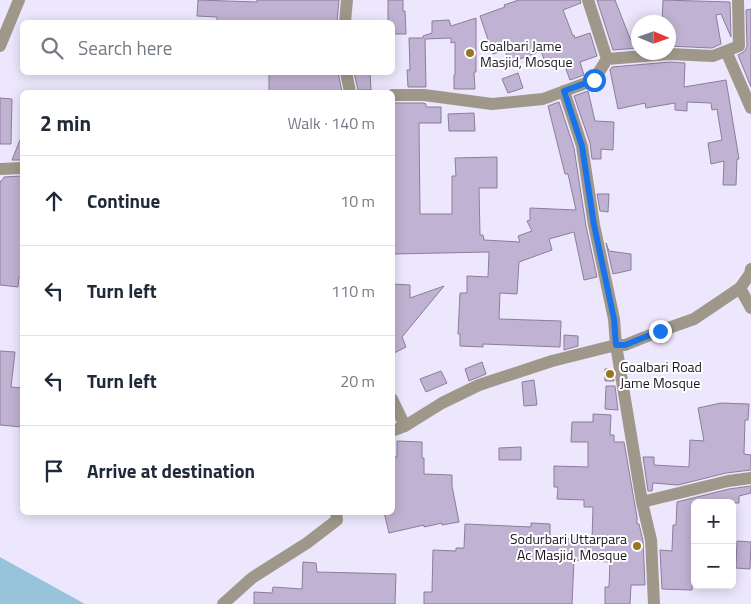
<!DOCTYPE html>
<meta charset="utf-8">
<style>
:root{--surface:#fff;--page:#f6f6f7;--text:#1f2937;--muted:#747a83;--line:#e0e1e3}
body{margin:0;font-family:"Titillium Web",sans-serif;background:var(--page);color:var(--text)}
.controls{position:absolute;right:15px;bottom:15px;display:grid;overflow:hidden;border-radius:8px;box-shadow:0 2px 12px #0003}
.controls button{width:45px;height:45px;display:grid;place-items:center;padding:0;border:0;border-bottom:1px solid var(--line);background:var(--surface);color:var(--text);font:25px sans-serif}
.compass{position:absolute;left:631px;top:15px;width:45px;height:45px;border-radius:50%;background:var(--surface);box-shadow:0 2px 12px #0003;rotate:92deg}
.stop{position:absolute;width:15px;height:15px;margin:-11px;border:4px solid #1a73e8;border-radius:50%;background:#fff}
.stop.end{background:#1a73e8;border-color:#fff;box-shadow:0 1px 5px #0008}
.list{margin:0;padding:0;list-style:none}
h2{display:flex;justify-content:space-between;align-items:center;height:65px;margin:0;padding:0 20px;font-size:21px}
h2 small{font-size:16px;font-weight:400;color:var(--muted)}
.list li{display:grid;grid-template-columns:32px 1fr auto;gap:15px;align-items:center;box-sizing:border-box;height:90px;padding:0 20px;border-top:1px solid var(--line)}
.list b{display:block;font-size:19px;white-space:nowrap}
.list em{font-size:16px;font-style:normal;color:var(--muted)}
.icon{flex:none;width:28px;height:28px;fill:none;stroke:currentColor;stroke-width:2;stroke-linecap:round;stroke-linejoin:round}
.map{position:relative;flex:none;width:751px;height:604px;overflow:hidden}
.search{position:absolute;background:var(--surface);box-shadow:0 2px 12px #0003;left:20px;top:20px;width:375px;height:55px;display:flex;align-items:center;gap:12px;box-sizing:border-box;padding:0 18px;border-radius:8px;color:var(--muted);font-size:19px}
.panel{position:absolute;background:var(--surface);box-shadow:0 2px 12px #0003;left:20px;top:90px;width:375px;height:425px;border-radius:8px}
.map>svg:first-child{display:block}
</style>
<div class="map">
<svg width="751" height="604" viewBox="0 0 751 604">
<rect width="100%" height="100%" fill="#ece7fc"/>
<path fill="#97c4db" d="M0 557 85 604H0Z"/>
<path fill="#c0b2d2" stroke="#8b7d9b" d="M198 0 257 2V0H339L337 22H217V17L197 16Z
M388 0H403V11H405L406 34H392V22H388Z
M519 0H580L581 3 563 10 573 36 574 35 575 38 590 33 597 56 580 62 584 75 570 80 563 61 547 67 541 51 509 63 505 50 493 54 480 16 505 7 504 5Z
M597 0H615L631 41H638V48L613 50Z
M663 0 730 2 731 37 721 14 716 15 721 44 712 48 668 46V22H662Z
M751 9V87L738 55 745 51 747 46 746 10Z
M476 18V72H474L475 89H454V75H455V42L451 43V38L425 39 426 87H408L407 70H410L409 38H423V36L432 33V21L449 20 451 26Z
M670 62 685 63 684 87 726 80 739 159H737L736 185H723L724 161 711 164 708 143 722 140 717 109 712 110 711 103 687 102V111L675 110V103L646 108 645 103 618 109 610 70 612 67Z
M269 72H338L342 92H269Z
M354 72H370L371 90H358Z
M518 73 523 88 508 93 502 79Z
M588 91 595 121 614 122 613 150 601 149V159H592L590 143 574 96Z
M0 98 12 99 11 144H0Z
M559 102 574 148 586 226 597 277 584 280 574 232 549 239 552 250 519 262 517 294 500 293 499 319 561 321 560 347 483 344V347L460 346V334H458L460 293H467V276L488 277 489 252 392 254V209H394L392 103H423L426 104V107H441V123H419L420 214H452V176H456L455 158 497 157V188H479L480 235H483L484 240 520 242 518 236 532 231 527 221 530 220V208L576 210 568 174H565L548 106Z
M474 113 475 131H449L448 114Z
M22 135V160H12Z
M22 176V277H19L18 287 0 285V181H2L4 177Z
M597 194H609L608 212 600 211Z
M606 243 609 251 631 254V270L613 274Z
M392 284 410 285V298L444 286 402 337 406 347 392 354Z
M564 335 578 336V346L564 350Z
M0 351 15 352 11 387 22 388V427L0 425Z
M482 362 486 374 469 381 465 369Z
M605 369H612L614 381H605Z
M441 371 447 383 426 392 420 379Z
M534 380 537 405 524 406 522 382Z
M606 386H615L618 410 605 409Z
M721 403 749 404 748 420H745L744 454 751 455V470L726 473 678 485 653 483 652 491H648L643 457H654V465L689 467 690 440 704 441 698 408Z
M593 414 611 415 610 435H614V442H624L637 517V524H639L643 541 645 585H631L630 604H605V587H609L610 562 574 560 572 604H424V592H432L433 550 456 551V548H464L465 524 531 527V523L550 524V538L592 540 593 507H584V500L557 499 558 487H554V466L588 467V442H571L572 422H593Z
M397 441 422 442V458H424V474L452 475V486L459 522 442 525V523L424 527V525L389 533 384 512H392L394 457H397Z
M521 447V460H499V448Z
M751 486V493L739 496V503H695V565H693L692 590 662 589 660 550 672 551 673 525H676L677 502 729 489Z
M737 541 751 542 750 569 736 568Z
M303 562 316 563 317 572 396 574 395 604H254V592L272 593 273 587 302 589Z"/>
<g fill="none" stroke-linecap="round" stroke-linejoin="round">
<path stroke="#9f988a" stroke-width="12" d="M345 22 347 0
M0 46 19 0
M726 51 751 108
M607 59 670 54 713 56 739 46 738 0
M346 72 350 92
M564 91 582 146 594 225 614 319 616 345H625L660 331 694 319 740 288 750 274 751 269
M392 95H424L492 104 543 99 594 80 607 59 588 0
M0 169 22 168
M740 288 751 308
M392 399 405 426
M392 431 405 426 442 403 479 385 552 361 616 345 642 502 651 540 654 604
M642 502 728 481 751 478
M223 604 252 578 307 543 337 520 336 512"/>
</g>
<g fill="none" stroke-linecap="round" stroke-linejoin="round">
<path stroke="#1a73e8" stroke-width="6" d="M594 80 564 91 582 146 594 225 614 319 616 345H625L660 331"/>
</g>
<g fill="#9b7622" stroke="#fff" stroke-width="2">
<circle cx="470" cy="53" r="5"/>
<circle cx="610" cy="374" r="5"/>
<circle cx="637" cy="546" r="5"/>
</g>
<g text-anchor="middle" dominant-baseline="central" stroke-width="4" stroke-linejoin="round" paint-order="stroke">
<g font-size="14" fill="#1b1824" stroke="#fff" text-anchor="start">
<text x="480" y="45">Goalbari Jame<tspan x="480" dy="16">Masjid, Mosque</tspan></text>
<text x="620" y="366">Goalbari Road<tspan x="620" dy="16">Jame Mosque</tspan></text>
<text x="627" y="538" text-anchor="end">Sodurbari Uttarpara<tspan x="627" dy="16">Ac Masjid, Mosque</tspan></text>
</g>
</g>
</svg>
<div class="controls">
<button>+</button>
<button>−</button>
</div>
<svg class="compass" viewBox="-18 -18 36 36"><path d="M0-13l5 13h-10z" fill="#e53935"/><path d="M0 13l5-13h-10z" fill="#747a83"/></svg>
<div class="stop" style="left:594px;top:80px"></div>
<div class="stop end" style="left:660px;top:331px"></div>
<div class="search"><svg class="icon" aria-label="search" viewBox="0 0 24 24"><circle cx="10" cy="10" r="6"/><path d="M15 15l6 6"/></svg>Search here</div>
<section class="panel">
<h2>2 min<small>Walk · 140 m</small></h2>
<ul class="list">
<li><svg class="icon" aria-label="ahead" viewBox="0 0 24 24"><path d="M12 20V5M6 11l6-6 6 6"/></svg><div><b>Continue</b></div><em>10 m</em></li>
<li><svg class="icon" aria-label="left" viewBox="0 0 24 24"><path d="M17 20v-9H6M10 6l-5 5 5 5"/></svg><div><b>Turn left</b></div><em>110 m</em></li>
<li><svg class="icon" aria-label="left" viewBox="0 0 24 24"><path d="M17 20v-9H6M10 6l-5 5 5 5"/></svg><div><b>Turn left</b></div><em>20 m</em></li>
<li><svg class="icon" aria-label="arrive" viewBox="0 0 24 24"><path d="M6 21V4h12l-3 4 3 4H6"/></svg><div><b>Arrive at destination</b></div></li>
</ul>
</section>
</div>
